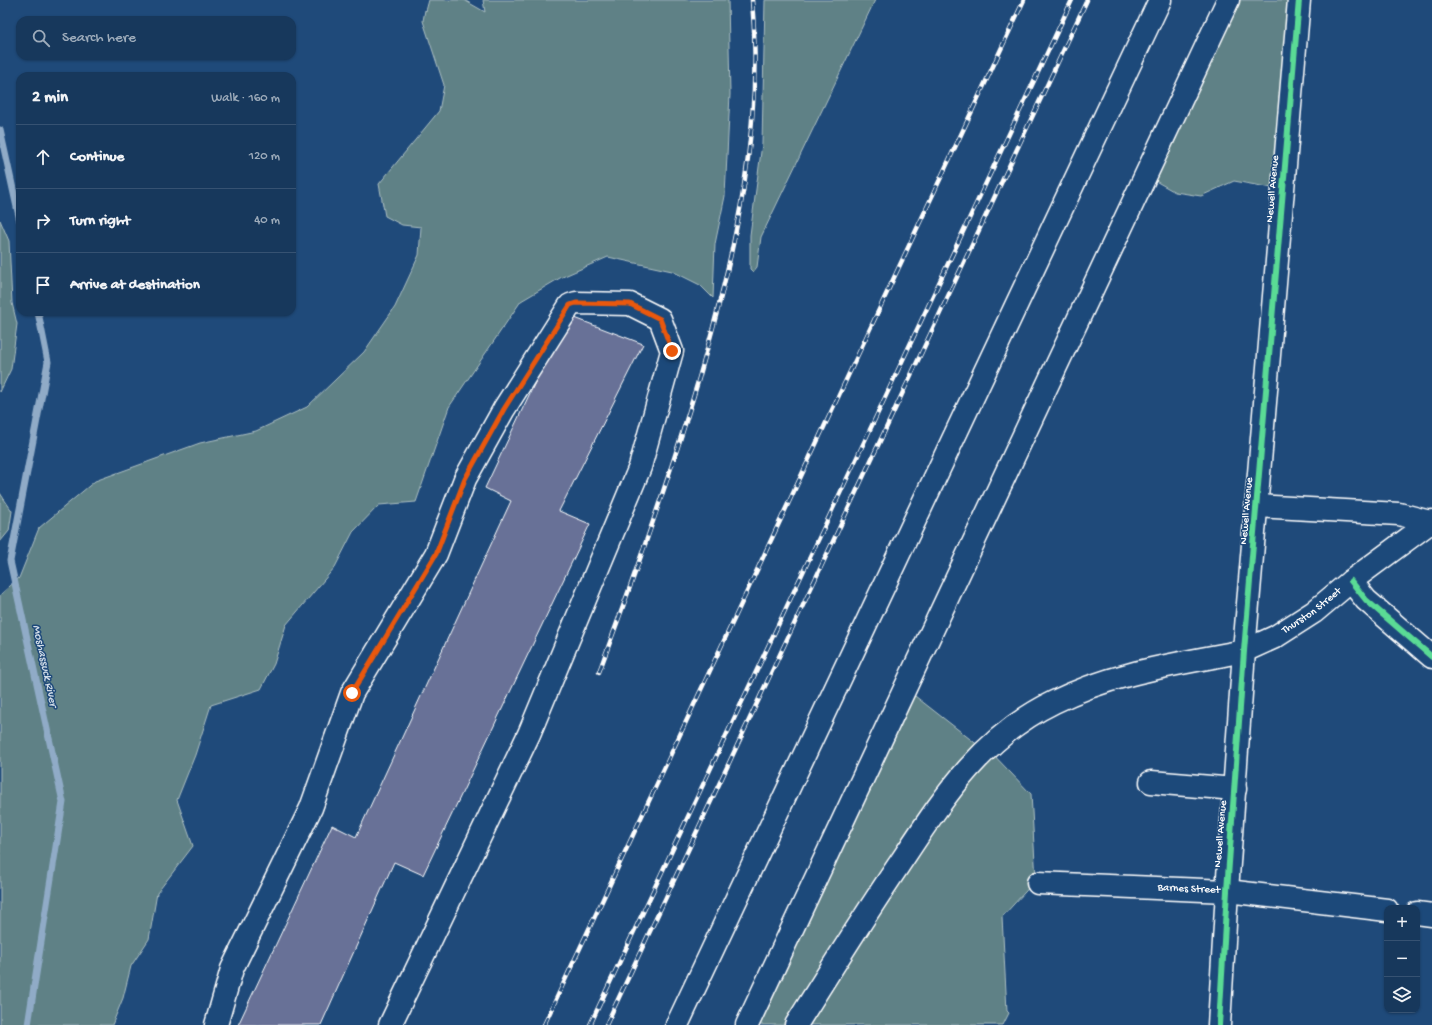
<!DOCTYPE html>
<meta charset="utf-8">
<style>
:root{--surface:#17385c;--page:#203f62;--text:#f1f3f6;--muted:#9eacbb;--line:#365272}
body{margin:0;font-family:"Gochi Hand",sans-serif;background:var(--page);color:var(--text)}
.controls{position:absolute;right:12px;bottom:12px;display:grid;overflow:hidden;border-radius:8px;box-shadow:0 1px 3px #0004}
.controls button{width:36px;height:36px;display:grid;place-items:center;padding:0;border:0;border-bottom:1px solid var(--line);background:var(--surface);color:var(--text);font:20px sans-serif}
.stop{position:absolute;width:12px;height:12px;margin:-9px;border:3px solid #ea580c;border-radius:50%;background:#fff}
.stop.end{background:#ea580c;border-color:#fff;box-shadow:0 1px 4px #0008}
.list{margin:0;padding:0;list-style:none}
h2{display:flex;justify-content:space-between;align-items:center;height:52px;margin:0;padding:0 16px;font-size:17px}
h2 small{font-size:13px;font-weight:400;color:var(--muted)}
.list li{display:grid;grid-template-columns:26px 1fr auto;gap:12px;align-items:center;box-sizing:border-box;height:64px;padding:0 16px;border-top:1px solid var(--line)}
.list b{display:block;font-size:15px;white-space:nowrap}
.list em{font-size:13px;font-style:normal;color:var(--muted)}
.icon{flex:none;width:22px;height:22px;fill:none;stroke:currentColor;stroke-width:2;stroke-linecap:round;stroke-linejoin:round}
.map{position:relative;flex:none;width:1432px;height:1025px;overflow:hidden}
.search{position:absolute;background:var(--surface);box-shadow:0 1px 3px #0004;left:16px;top:16px;width:280px;height:44px;display:flex;align-items:center;gap:10px;box-sizing:border-box;padding:0 14px;border-radius:12px;color:var(--muted);font-size:15px}
.panel{position:absolute;background:var(--surface);box-shadow:0 1px 3px #0004;left:16px;top:72px;width:280px;height:244px;border-radius:12px}
.map>svg:first-child{display:block}
</style>
<div class="map">
<svg width="1432" height="1025" viewBox="0 0 1432 1025">
<rect width="100%" height="100%" fill="#1f4a7a"/>
<filter id="ink" filterUnits="userSpaceOnUse"><feTurbulence type="fractalNoise" baseFrequency=".025" numOctaves="2"/><feDisplacementMap in="SourceGraphic" scale="8" xChannelSelector="R" yChannelSelector="G"/><feConvolveMatrix kernelMatrix="1 2 1 2 8 2 1 2 1" color-interpolation-filters="sRGB"/></filter>
<g filter="url(#ink)">
<path fill="#5e8186" stroke="#aec0c2" d="M429 0H464L485 12 483 0H728L730 94 725 196 715 244 713 298 700 285 672 271 608 257 560 278 521 301 449 407 416 502 379 505 353 532 335 567 286 625 274 664 261 689 211 705 195 755 177 800 193 846 157 893 149 939 131 966 123 998 112 1025H0V595L19 578 39 528 95 481 200 443 256 431 307 407 364 352 395 307 419 255 421 227 402 225 385 216 379 184 439 111 444 85 423 21 425 10 426 11Z
M765 0H875L761 237 757 267 753 272 750 269V235L762 144Z
M1231 0H1304L1278 189 1234 181 1201 196 1175 192 1150 178Z
M0 220 9 241 12 303 17 324 11 369 0 392Z
M0 493 12 511 9 531 0 542Z
M906 689 979 746 987 748 1031 794 1036 880 1002 917 1007 1011 1009 1013 1003 1025H744Z"/>
<g fill="none" stroke-linecap="round" stroke-linejoin="round">
<path stroke="#90abc7" stroke-width="7" d="M0 130 20 221
M28 1025 63 802 10 561 48 362 38 312"/>
</g>
<path fill="#687197" stroke="#fff" d="M567 315 643 344 559 511 590 524 423 875 394 862 321 1025H238L332 825 356 837 511 501 485 488Z"/>
<g fill="none" stroke-linecap="round" stroke-linejoin="round">
<g stroke="#fff" stroke-width="25">
<g id="minor">
<path d="M1257 506 1399 514 1430 522"/>
<path d="M1351 581 1366 600 1432 657"/>
<path d="M1151 782 1235 789"/>
<path id="s1" d="M1038 883 1227 891 1387 910"/>
<path d="M1417 913 1432 915"/>
<path d="M216 1025 232 969 311 808 352 693 436 554 465 479 504 409 570 305 576 303 630 304 660 319 672 351 640 467 529 734 390 1025"/>
<path d="M1219 1025 1227 891 1244 651 1299 0"/>
</g>
</g>
<g stroke="#fff" stroke-width="25">
<g id="major">
<path id="s2" d="M1244 651 1275 637 1314 612 1351 581 1432 521"/>
</g>
</g>
<g stroke="#fff" stroke-width="25">
<path id="highway" d="M677 1025 1160 0
M747 1025 1228 0
M796 1025C829 972 863 918 898 866 942 800 980 738 1054 702 1114 672 1179 664 1244 651"/>
</g>
<use href="#minor" stroke="#1f4a7a" stroke-width="22"/>
<use href="#major" stroke="#1f4a7a" stroke-width="22"/>
<use href="#highway" stroke="#1f4a7a" stroke-width="22"/>
<g stroke="#fff" stroke-width="4.5">
<path id="rail" d="M599 672C635 575 670 477 699 378 734 256 764 128 752 0
M544 1025 1024 0
M590 1025 1072 0
M606 1025 1087 0"/>
</g>
<use href="#rail" stroke="#1f4a7a" stroke-width="3" stroke-dasharray="9" stroke-linecap="butt"/>
<g stroke="#1f4a7a" stroke-width="8">
<path id="cycleway" d="M1351 581 1366 600 1432 657
M1219 1025 1227 891 1244 651 1299 0"/>
</g>
<use href="#cycleway" stroke="#5adb95" stroke-width="6"/>
</g>
</g>
<g fill="none" stroke-linecap="round" stroke-linejoin="round" filter="url(#ink)">
<path stroke="#ea580c" stroke-width="5" d="M352 693 436 554 465 479 504 409 570 305 576 303 630 304 660 319 672 351"/>
</g>
<g text-anchor="middle" dominant-baseline="central" stroke-width="3" stroke-linejoin="round" paint-order="stroke">
<g font-size="11" fill="#fff" stroke="#1f4a7a">
<text transform="translate(1273 189) rotate(-85)">Newell Avenue</text>
<text transform="translate(1247 511) rotate(-85)">Newell Avenue</text>
<text stroke="none"><textPath href="#s2" startOffset="79">Thurston Street</textPath></text>
<text transform="translate(1221 834) rotate(-85)">Newell Avenue</text>
<text stroke="none"><textPath href="#s1" startOffset="151">Barnes Street</textPath></text>
</g>
<g font-size="12" font-style="italic" fill="#d1dce8" stroke="#1f4a7a">
<text transform="translate(44 666) rotate(78)">Moshassuck River</text>
</g>
</g>
</svg>
<div class="controls">
<button>+</button>
<button>−</button>
<button><svg class="icon" aria-label="layers" viewBox="0 0 24 24"><path d="M12 4l9 5-9 5-9-5zM3 14l9 5 9-5"/></svg></button>
</div>
<div class="stop" style="left:352px;top:693px"></div>
<div class="stop end" style="left:672px;top:351px"></div>
<div class="search"><svg class="icon" aria-label="search" viewBox="0 0 24 24"><circle cx="10" cy="10" r="6"/><path d="M15 15l6 6"/></svg>Search here</div>
<section class="panel">
<h2>2 min<small>Walk · 160 m</small></h2>
<ul class="list">
<li><svg class="icon" aria-label="ahead" viewBox="0 0 24 24"><path d="M12 20V5M6 11l6-6 6 6"/></svg><div><b>Continue</b></div><em>120 m</em></li>
<li><svg class="icon" aria-label="right" viewBox="0 0 24 24"><path d="M7 20v-9h11M14 6l5 5-5 5"/></svg><div><b>Turn right</b></div><em>40 m</em></li>
<li><svg class="icon" aria-label="arrive" viewBox="0 0 24 24"><path d="M6 21V4h12l-3 4 3 4H6"/></svg><div><b>Arrive at destination</b></div></li>
</ul>
</section>
</div>
